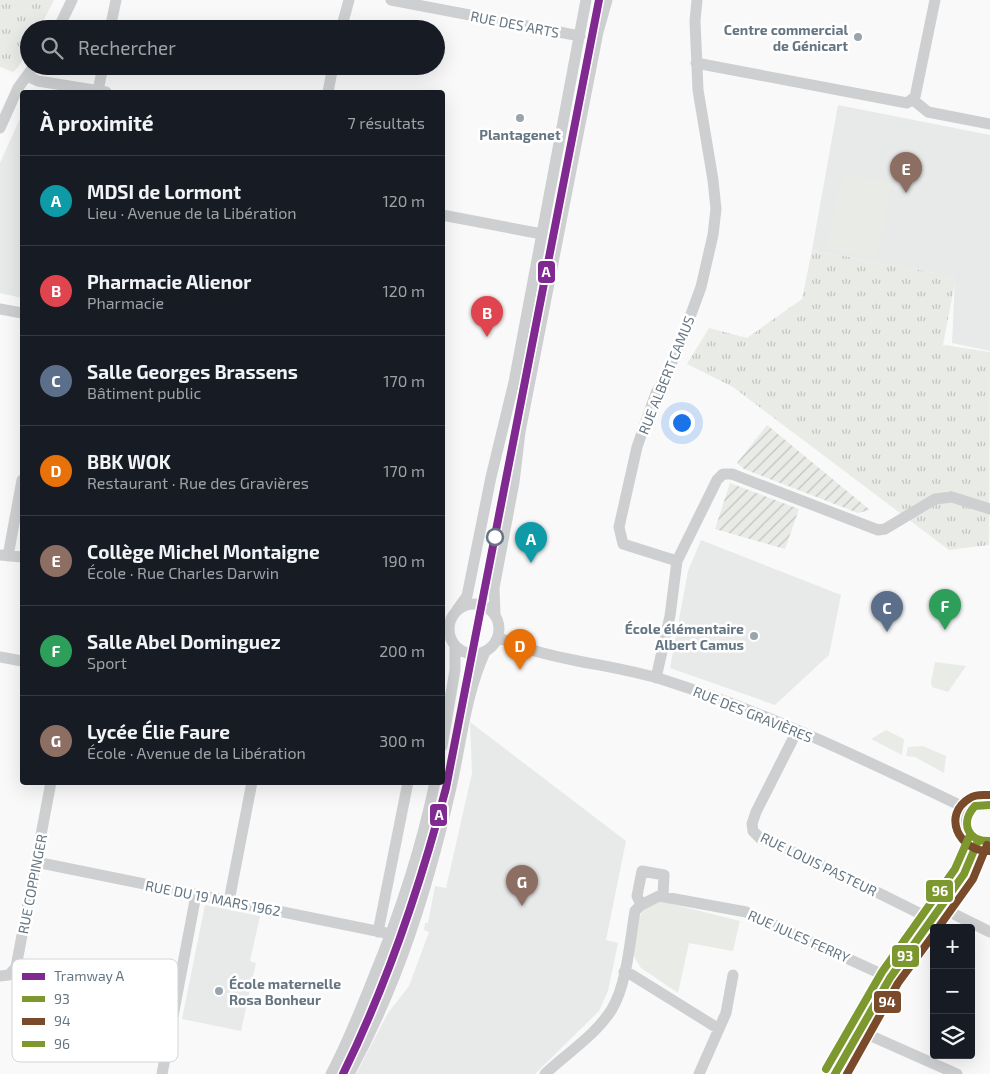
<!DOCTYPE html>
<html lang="fr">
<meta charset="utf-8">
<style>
:root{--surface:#171b24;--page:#20242c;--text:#f1f3f6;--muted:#9ea1a6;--line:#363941;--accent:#7c3aed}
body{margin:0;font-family:"Exo 2",sans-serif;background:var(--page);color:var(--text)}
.controls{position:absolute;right:15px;bottom:15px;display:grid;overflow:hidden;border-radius:5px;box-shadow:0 5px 20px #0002}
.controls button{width:45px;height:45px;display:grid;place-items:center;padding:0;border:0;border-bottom:1px solid var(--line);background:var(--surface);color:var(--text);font:25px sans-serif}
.you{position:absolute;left:681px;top:422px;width:18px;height:18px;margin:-12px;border:4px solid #fff;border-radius:50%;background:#1a73e8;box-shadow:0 0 0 8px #1a73e833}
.badge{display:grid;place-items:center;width:32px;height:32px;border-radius:50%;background:var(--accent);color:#fff;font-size:16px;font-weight:700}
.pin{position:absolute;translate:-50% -41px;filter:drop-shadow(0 1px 2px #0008)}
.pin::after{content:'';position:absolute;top:26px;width:18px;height:15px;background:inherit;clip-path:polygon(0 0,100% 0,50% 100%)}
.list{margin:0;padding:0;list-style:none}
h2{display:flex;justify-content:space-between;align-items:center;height:65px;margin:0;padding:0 20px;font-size:21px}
h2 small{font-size:16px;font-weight:400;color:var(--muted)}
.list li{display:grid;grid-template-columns:32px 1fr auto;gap:15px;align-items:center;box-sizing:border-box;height:90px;padding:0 20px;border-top:1px solid var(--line)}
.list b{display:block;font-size:19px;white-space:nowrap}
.list p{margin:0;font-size:16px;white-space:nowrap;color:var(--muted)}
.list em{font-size:16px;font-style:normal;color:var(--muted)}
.icon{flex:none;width:28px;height:28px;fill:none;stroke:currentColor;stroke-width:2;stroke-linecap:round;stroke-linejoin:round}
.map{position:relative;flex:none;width:990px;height:1074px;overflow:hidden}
.search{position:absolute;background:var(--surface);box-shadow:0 5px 20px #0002;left:20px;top:20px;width:425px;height:55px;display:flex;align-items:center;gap:12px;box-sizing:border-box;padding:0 18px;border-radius:28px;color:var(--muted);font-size:19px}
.panel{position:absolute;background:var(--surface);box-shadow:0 5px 20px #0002;left:20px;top:90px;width:425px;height:695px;border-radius:5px}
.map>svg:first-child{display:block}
</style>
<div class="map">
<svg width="990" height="1074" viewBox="0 0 990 1074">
<defs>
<pattern id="park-tufts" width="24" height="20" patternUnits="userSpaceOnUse" patternTransform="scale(1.25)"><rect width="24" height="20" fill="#e8ebe6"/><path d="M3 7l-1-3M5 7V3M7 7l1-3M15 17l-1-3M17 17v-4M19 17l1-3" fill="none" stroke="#c0c3c0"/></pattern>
<pattern id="garden-furrows" width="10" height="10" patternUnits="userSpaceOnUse" patternTransform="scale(1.25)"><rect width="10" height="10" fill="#e8ebe6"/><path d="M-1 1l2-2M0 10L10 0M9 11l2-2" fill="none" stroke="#c0c3c0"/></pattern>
</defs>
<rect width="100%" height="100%" fill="#f9f9f9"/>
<path fill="#e8e9e9" d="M838 105 990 135V351L952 343 955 277 812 250Z
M22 114V298L0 293V163Z
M701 540 841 595 829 655 775 705 670 668 688 571Z
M470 722 626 841 606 940 618 943 608 991 599 1011 535 1074H356L388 1013 409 986 429 932 424 930 425 923H428L435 886 446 888 472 773Z
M205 905 260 916 250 961 256 963 241 1031 182 1019Z"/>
<path fill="#e8ebe6" d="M843 173 892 183 877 258 827 248Z
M935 662 966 666 948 692 932 687 931 682Z
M886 730 904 739 902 755 871 739Z
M923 746 946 756 944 773 915 757 906 756 908 747Z
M660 901 740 921 733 951 689 943 678 993 641 968 632 953 637 921 646 906Z"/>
<path fill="url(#park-tufts)" d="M0 0H54L39 29H29C29 47 27 59 13 72L0 67Z
M812 250 956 277 943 345 990 352 989 545 949 550 733 387 687 364 709 328 747 338 802 299Z"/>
<path fill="url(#garden-furrows)" d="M767 425 870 510 858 513 744 469 737 463Z
M730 483 799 509 785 549 715 529Z"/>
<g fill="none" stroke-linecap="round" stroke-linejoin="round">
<path stroke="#cecfd0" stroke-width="11" d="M391 0 580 36
M58 29 72 0
M110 29 116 0
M341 29 349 0
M696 63 907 103 915 97 935 0
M27 76 38 81 106 92
M98 91 103 66
M328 92 333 66
M912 99 928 112 990 124
M0 128 18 88 34 66
M442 215 542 234
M0 309 22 313
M0 555 22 557
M8 556 22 480
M677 561 717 480 723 474H732L878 530 885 529 935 499 952 497 990 509
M449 629a25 25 0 1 1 50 0a25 25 0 1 1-50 0Z
M457 610 467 596 491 477 514 382 586 0
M495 614 494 588 514 482 520 432 598 32 607 0
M498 637C550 662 612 663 667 681 771 714 871 763 970 810
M0 657 22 661
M656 678 670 616 677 561 623 544 619 527 637 447 656 393 665 379 686 328 701 287 713 235 716 209 713 180 698 90 695 21 697 0
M797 731 756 812 752 824 753 831 760 838 812 860 931 919
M442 746 455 670V646
M990 805 975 806C957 820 968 845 990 841
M36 862 391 934
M229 901 252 782
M641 905 637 896 642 871 664 875 663 896
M940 907 990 932
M378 932 408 782
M624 972 632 975 719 1029
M0 976 9 975 16 967 51 782
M860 1031 957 1074
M162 1074 196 895
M331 1074C348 1042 361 1009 374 976 400 913 421 849 435 782
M349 1074C398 984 427 891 450 792 461 745 465 696 485 652
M545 1074C566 1054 596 1035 612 1009 627 984 630 940 635 911L641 905 659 896 746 912 890 978
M699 1074 726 1013 733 975
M835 1074 890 978 964 874 978 841"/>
<g stroke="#fff" stroke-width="11">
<path id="bus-1" d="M990 805 975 806C960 822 967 842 990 841
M835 1074 890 978 964 874 978 841"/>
</g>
<g stroke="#fff" stroke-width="11">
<path id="bus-2" d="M989 795C983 795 975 794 970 798 941 815 959 852 990 851
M938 928 973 879 987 845
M847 1074 898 983 934 934"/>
</g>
<g stroke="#fff" stroke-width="11">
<path id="bus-3" d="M826 1069 882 972 955 869 969 837"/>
</g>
<use href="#bus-1" stroke="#7c982e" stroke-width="8"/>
<use href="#bus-2" stroke="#7a4b2a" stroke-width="8"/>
<use href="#bus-3" stroke="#7c982e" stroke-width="8"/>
<g stroke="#fff" stroke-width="11">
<path id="tram-1" d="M343 1074C388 982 420 887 446 788L599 0"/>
</g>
<use href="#tram-1" stroke="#802990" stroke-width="8"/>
</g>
<g fill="#99a4ac" stroke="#fff" stroke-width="2">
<circle cx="858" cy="37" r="5"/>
<circle cx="520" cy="118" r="5"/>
<circle cx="754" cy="636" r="5"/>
<circle cx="219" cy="991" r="5"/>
</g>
<circle fill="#fff" stroke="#657683" stroke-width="2.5" cx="495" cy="537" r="8"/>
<g text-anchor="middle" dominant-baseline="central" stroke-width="5" stroke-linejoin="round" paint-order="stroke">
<g font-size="14" fill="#657683" stroke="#fff">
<text transform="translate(515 24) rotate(11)">RUE DES ARTS</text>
<text transform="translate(666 375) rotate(-68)">RUE ALBERT CAMUS</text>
<text transform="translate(753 714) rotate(22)">RUE DES GRAVIÈRES</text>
<text transform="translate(819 864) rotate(26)">RUE LOUIS PASTEUR</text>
<text transform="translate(32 884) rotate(-79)">RUE COPPINGER</text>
<text transform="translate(213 898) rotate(11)">RUE DU 19 MARS 1962</text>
<text transform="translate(799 936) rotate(24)">RUE JULES FERRY</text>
</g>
<g font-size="14" font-weight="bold" fill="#657683" stroke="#fff" text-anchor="end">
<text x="848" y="29">Centre commercial<tspan x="848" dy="16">de Génicart</tspan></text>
<text x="520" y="134" text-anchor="middle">Plantagenet</text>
<text x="744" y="628">École élémentaire<tspan x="744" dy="16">Albert Camus</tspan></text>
<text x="229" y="983" text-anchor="start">École maternelle<tspan x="229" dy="16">Rosa Bonheur</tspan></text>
</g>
</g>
<rect x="12" y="959" width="166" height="103" rx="8" fill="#fff" stroke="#d1d6da" stroke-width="1"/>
<rect x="22" y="973" width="23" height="7" fill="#802990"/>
<rect x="22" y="996" width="23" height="6" fill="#7c982e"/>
<rect x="22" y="1018" width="23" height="7" fill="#7a4b2a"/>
<rect x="22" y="1041" width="23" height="6" fill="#7c982e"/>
<g font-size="14" fill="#657683">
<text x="54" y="981">Tramway A</text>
<text x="54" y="1004">93</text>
<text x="54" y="1026">94</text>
<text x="54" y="1049">96</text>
</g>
<g stroke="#fff" stroke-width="2">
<rect x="537" y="260" width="19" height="24" rx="5" fill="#802990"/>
<rect x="429" y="803" width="19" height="24" rx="5" fill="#802990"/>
<rect x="925" y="879" width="29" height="24" rx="5" fill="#7c982e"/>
<rect x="891" y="944" width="29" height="24" rx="5" fill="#7c982e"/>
<rect x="873" y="990" width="29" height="24" rx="5" fill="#7a4b2a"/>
</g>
<g font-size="14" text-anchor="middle" font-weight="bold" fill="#fff">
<text x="546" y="277">A</text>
<text x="439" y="820">A</text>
<text x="940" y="896">96</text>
<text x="905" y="961">93</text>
<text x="887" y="1007">94</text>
</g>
</svg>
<div class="controls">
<button>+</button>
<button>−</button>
<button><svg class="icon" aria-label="layers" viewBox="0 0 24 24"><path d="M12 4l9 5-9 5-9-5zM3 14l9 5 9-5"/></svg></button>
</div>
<div class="you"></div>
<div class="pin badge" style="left:531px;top:563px;background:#0f9aa8">A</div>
<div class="pin badge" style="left:487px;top:337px;background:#e0444e">B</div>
<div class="pin badge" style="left:887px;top:632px;background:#5c6f8a">C</div>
<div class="pin badge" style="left:520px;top:670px;background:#e8710a">D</div>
<div class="pin badge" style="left:906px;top:193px;background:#8d6e63">E</div>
<div class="pin badge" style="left:945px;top:630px;background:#2e9e5b">F</div>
<div class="pin badge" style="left:522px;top:906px;background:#8d6e63">G</div>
<div class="search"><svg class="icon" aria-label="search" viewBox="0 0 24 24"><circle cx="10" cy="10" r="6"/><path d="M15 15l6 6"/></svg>Rechercher</div>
<section class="panel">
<h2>À proximité<small>7 résultats</small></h2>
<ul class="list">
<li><span class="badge" style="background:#0f9aa8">A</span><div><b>MDSI de Lormont</b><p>Lieu · Avenue de la Libération</p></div><em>120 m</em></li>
<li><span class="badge" style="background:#e0444e">B</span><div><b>Pharmacie Alienor</b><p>Pharmacie</p></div><em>120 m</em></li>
<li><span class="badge" style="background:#5c6f8a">C</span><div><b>Salle Georges Brassens</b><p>Bâtiment public</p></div><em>170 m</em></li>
<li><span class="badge" style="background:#e8710a">D</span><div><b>BBK WOK</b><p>Restaurant · Rue des Gravières</p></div><em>170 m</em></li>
<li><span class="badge" style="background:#8d6e63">E</span><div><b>Collège Michel Montaigne</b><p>École · Rue Charles Darwin</p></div><em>190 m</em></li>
<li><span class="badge" style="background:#2e9e5b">F</span><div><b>Salle Abel Dominguez</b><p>Sport</p></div><em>200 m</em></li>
<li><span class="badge" style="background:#8d6e63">G</span><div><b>Lycée Élie Faure</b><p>École · Avenue de la Libération</p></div><em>300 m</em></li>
</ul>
</section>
</div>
